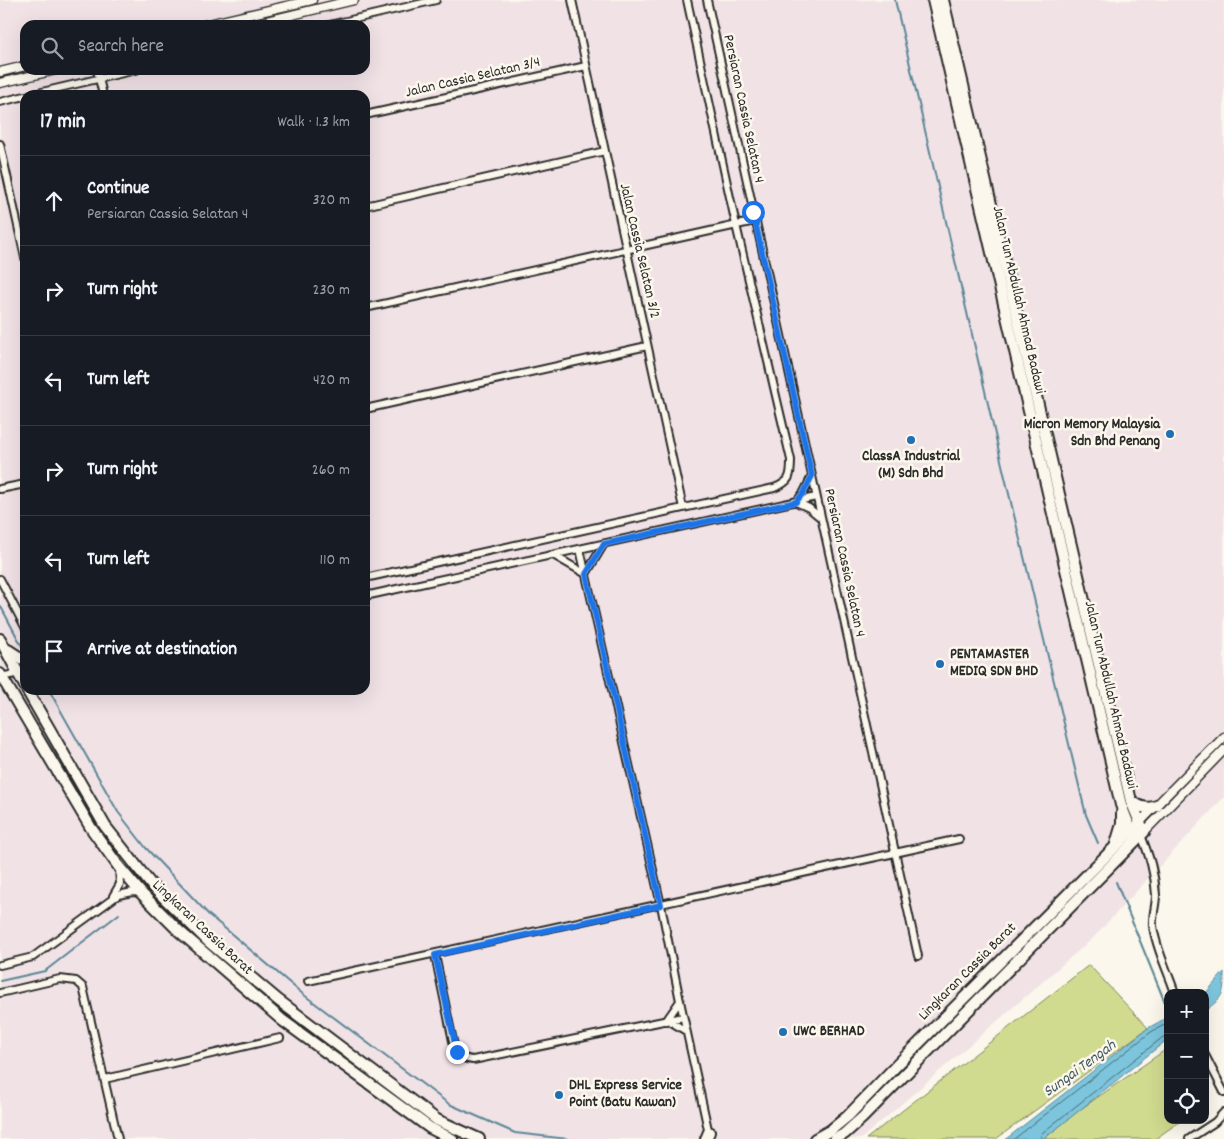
<!DOCTYPE html>
<meta charset="utf-8">
<style>
:root{--surface:#171b24;--page:#20242c;--text:#f1f3f6;--muted:#9ea1a6;--line:#363941}
body{margin:0;font-family:Dekko,sans-serif;background:var(--page);color:var(--text)}
.controls{position:absolute;right:15px;bottom:15px;display:grid;overflow:hidden;border-radius:10px;box-shadow:0 5px 20px #0002}
.controls button{width:45px;height:45px;display:grid;place-items:center;padding:0;border:0;border-bottom:1px solid var(--line);background:var(--surface);color:var(--text);font:25px sans-serif}
.stop{position:absolute;width:15px;height:15px;margin:-11px;border:4px solid #1a73e8;border-radius:50%;background:#fff}
.stop.end{background:#1a73e8;border-color:#fff;box-shadow:0 1px 5px #0008}
.list{margin:0;padding:0;list-style:none}
h2{display:flex;justify-content:space-between;align-items:center;height:65px;margin:0;padding:0 20px;font-size:21px}
h2 small{font-size:16px;font-weight:400;color:var(--muted)}
.list li{display:grid;grid-template-columns:32px 1fr auto;gap:15px;align-items:center;box-sizing:border-box;height:90px;padding:0 20px;border-top:1px solid var(--line)}
.list b{display:block;font-size:19px;white-space:nowrap}
.list p{margin:0;font-size:16px;white-space:nowrap;color:var(--muted)}
.list em{font-size:16px;font-style:normal;color:var(--muted)}
.icon{flex:none;width:28px;height:28px;fill:none;stroke:currentColor;stroke-width:2;stroke-linecap:round;stroke-linejoin:round}
.map{position:relative;flex:none;width:1224px;height:1139px;overflow:hidden}
.search{position:absolute;background:var(--surface);box-shadow:0 5px 20px #0002;left:20px;top:20px;width:350px;height:55px;display:flex;align-items:center;gap:12px;box-sizing:border-box;padding:0 18px;border-radius:15px;color:var(--muted);font-size:19px}
.panel{position:absolute;background:var(--surface);box-shadow:0 5px 20px #0002;left:20px;top:90px;width:350px;height:605px;border-radius:15px}
.map>svg:first-child{display:block}
</style>
<div class="map">
<svg width="1224" height="1139" viewBox="0 0 1224 1139">
<rect width="100%" height="100%" fill="#fbf7ec"/>
<filter id="ink" filterUnits="userSpaceOnUse"><feTurbulence type="fractalNoise" baseFrequency=".02" numOctaves="2"/><feDisplacementMap in="SourceGraphic" scale="10" xChannelSelector="R" yChannelSelector="G"/><feConvolveMatrix kernelMatrix="1 2 1 2 8 2 1 2 1" color-interpolation-filters="sRGB"/></filter>
<g filter="url(#ink)">
<path fill="#f1e2e6" fill-rule="evenodd" d="M0 0H1224V797L1093 938 861 1139H0ZM25 25H365V70H25ZM25 95H365V690H25Z"/>
<path fill="#d0db8f" stroke="#7e835d" d="M1089 965 1148 1028 996 1139H866Z
M1168 1048V1120H1182L1155 1139H1044L1078 1111Z"/>
<path fill="#7cc5dd" stroke="#5c8796" d="M1224 972C1224 995 1224 996 1205 1011V994Z
M1168 1017V1039L1055 1130 1042 1139H1006L1148 1028Z"/>
<g fill="none" stroke-linecap="round" stroke-linejoin="round">
<path stroke="#4b6972" stroke-width="1" d="M1014 1139 1151 1032 1168 1023
M1040 1139 1042 1133 1163 1037 1168 1036"/>
<path stroke="#5c8796" stroke-width="2" d="M895 0 1003 469 1086 815 1098 843
M0 605 25 652
M49 690 118 812 146 848 209 915 304 995 449 1104 515 1133 568 1139
M1116 882 1168 1010
M0 981 45 971 119 914"/>
<g stroke="#2b2b2b" stroke-width="10">
<path id="minor" d="M572 0 683 508
M707 0 918 956
M329 25 436 0
M97 70 103 95
M29 95 136 70
M0 102 25 96
M365 115 586 66
M0 144 25 258
M365 206 605 151
M365 308 755 221
M365 409 647 346
M812 476 804 492 796 502 809 508 821 518
M0 489 25 484
M580 549 661 905 680 1001 709 1134
M553 555 586 574 604 544
M365 578 774 488C790 482 791 477 791 460L736 225 687 0
M0 579 25 627
M365 596 816 497
M0 677 25 672
M1141 835C1149 855 1155 873 1156 895 1156 905 1152 916 1153 926 1156 949 1168 971 1175 993
M113 896 120 884 119 869
M435 955 454 1046C458 1056 463 1059 473 1060L683 1017
M0 965 33 957 118 895 133 892 141 893
M308 981 959 839
M0 993 60 979 76 981 83 987 118 1139
M668 1020 686 1031
M666 1021 680 1001
M1205 1055 1224 1092
M105 1079 280 1038
M1189 1139 1215 1122 1224 1112"/>
</g>
<g stroke="#2b2b2b" stroke-width="11">
<path id="tertiary" d="M204 25 312 0
M250 25 354 0
M0 72 25 66
M0 83 56 70
M1139 823 1224 737
M1144 832 1224 750"/>
</g>
<g stroke="#2b2b2b" stroke-width="14">
<path id="primary" d="M933 0 1121 805 1131 830 1137 838
M0 639 25 686
M8 650 25 661
M0 674 91 828 119 867 141 893 179 931 282 1020 430 1128 452 1139
M27 690 105 826 153 887 209 942 278 1000 437 1120 479 1139
M1131 800C1139 807 1146 810 1157 806
M1116 844 1122 824V812
M706 1139 709 1132
M815 1139 831 1130 848 1116 897 1065 1135 827
M835 1139 844 1134 862 1118 1144 832 1131 801 943 0"/>
</g>
<use href="#minor" stroke="#fbf7ec" stroke-width="6"/>
<use href="#tertiary" stroke="#fbf7ec" stroke-width="8"/>
<use href="#primary" stroke="#fbf7ec" stroke-width="10"/>
</g>
</g>
<g fill="none" stroke-linecap="round" stroke-linejoin="round" filter="url(#ink)">
<path stroke="#1a73e8" stroke-width="6" d="M457 1052 435 955 661 905 586 574 604 544 796 502 804 492 812 476 753 212"/>
</g>
<g fill="#1f6fb2" stroke="#fbf7ec" stroke-width="2">
<circle cx="1170" cy="434" r="5"/>
<circle cx="911" cy="440" r="5"/>
<circle cx="940" cy="664" r="5"/>
<circle cx="783" cy="1032" r="5"/>
<circle cx="559" cy="1095" r="5"/>
</g>
<g text-anchor="middle" dominant-baseline="central" stroke-width="5" stroke-linejoin="round" paint-order="stroke">
<g font-size="15" fill="#2b2b2b" stroke="#fbf7ec">
<text transform="translate(473 78) rotate(-13)">Jalan Cassia Selatan 3/4</text>
<text transform="translate(743 109) rotate(78)">Persiaran Cassia Selatan 4</text>
<text transform="translate(639 251) rotate(77)">Jalan Cassia Selatan 3/2</text>
<text transform="translate(1018 300) rotate(77)">Jalan Tun Abdullah Ahmad Badawi</text>
<text transform="translate(844 563) rotate(78)">Persiaran Cassia Selatan 4</text>
<text transform="translate(1110 695) rotate(77)">Jalan Tun Abdullah Ahmad Badawi</text>
<text transform="translate(202 928) rotate(43)">Lingkaran Cassia Barat</text>
<text transform="translate(968 972) rotate(-45)">Lingkaran Cassia Barat</text>
</g>
<g font-size="15" font-weight="bold" fill="#2b2b2b" stroke="#fbf7ec" text-anchor="start">
<text x="1160" y="425" text-anchor="end">Micron Memory Malaysia<tspan x="1160" dy="17">Sdn Bhd Penang</tspan></text>
<text x="911" y="457" text-anchor="middle">ClassA Industrial<tspan x="911" dy="17">(M) Sdn Bhd</tspan></text>
<text x="950" y="655">PENTAMASTER<tspan x="950" dy="17">MEDIQ SDN BHD</tspan></text>
<text x="793" y="1032">UWC BERHAD</text>
<text x="569" y="1086">DHL Express Service<tspan x="569" dy="17">Point (Batu Kawan)</tspan></text>
</g>
<g font-size="16" font-style="italic" fill="#435960" stroke="#fbf7ec">
<text transform="translate(1080 1069) rotate(-36)">Sungai Tengah</text>
</g>
</g>
</svg>
<div class="controls">
<button>+</button>
<button>−</button>
<button><svg class="icon" aria-label="locate" viewBox="0 0 24 24"><circle cx="12" cy="12" r="6"/><path d="M12 2v4M12 18v4M2 12h4M18 12h4"/></svg></button>
</div>
<div class="stop" style="left:753px;top:212px"></div>
<div class="stop end" style="left:457px;top:1052px"></div>
<div class="search"><svg class="icon" aria-label="search" viewBox="0 0 24 24"><circle cx="10" cy="10" r="6"/><path d="M15 15l6 6"/></svg>Search here</div>
<section class="panel">
<h2>17 min<small>Walk · 1.3 km</small></h2>
<ul class="list">
<li><svg class="icon" aria-label="ahead" viewBox="0 0 24 24"><path d="M12 20V5M6 11l6-6 6 6"/></svg><div><b>Continue</b><p>Persiaran Cassia Selatan 4</p></div><em>320 m</em></li>
<li><svg class="icon" aria-label="right" viewBox="0 0 24 24"><path d="M7 20v-9h11M14 6l5 5-5 5"/></svg><div><b>Turn right</b></div><em>230 m</em></li>
<li><svg class="icon" aria-label="left" viewBox="0 0 24 24"><path d="M17 20v-9H6M10 6l-5 5 5 5"/></svg><div><b>Turn left</b></div><em>420 m</em></li>
<li><svg class="icon" aria-label="right" viewBox="0 0 24 24"><path d="M7 20v-9h11M14 6l5 5-5 5"/></svg><div><b>Turn right</b></div><em>260 m</em></li>
<li><svg class="icon" aria-label="left" viewBox="0 0 24 24"><path d="M17 20v-9H6M10 6l-5 5 5 5"/></svg><div><b>Turn left</b></div><em>110 m</em></li>
<li><svg class="icon" aria-label="arrive" viewBox="0 0 24 24"><path d="M6 21V4h12l-3 4 3 4H6"/></svg><div><b>Arrive at destination</b></div></li>
</ul>
</section>
</div>
